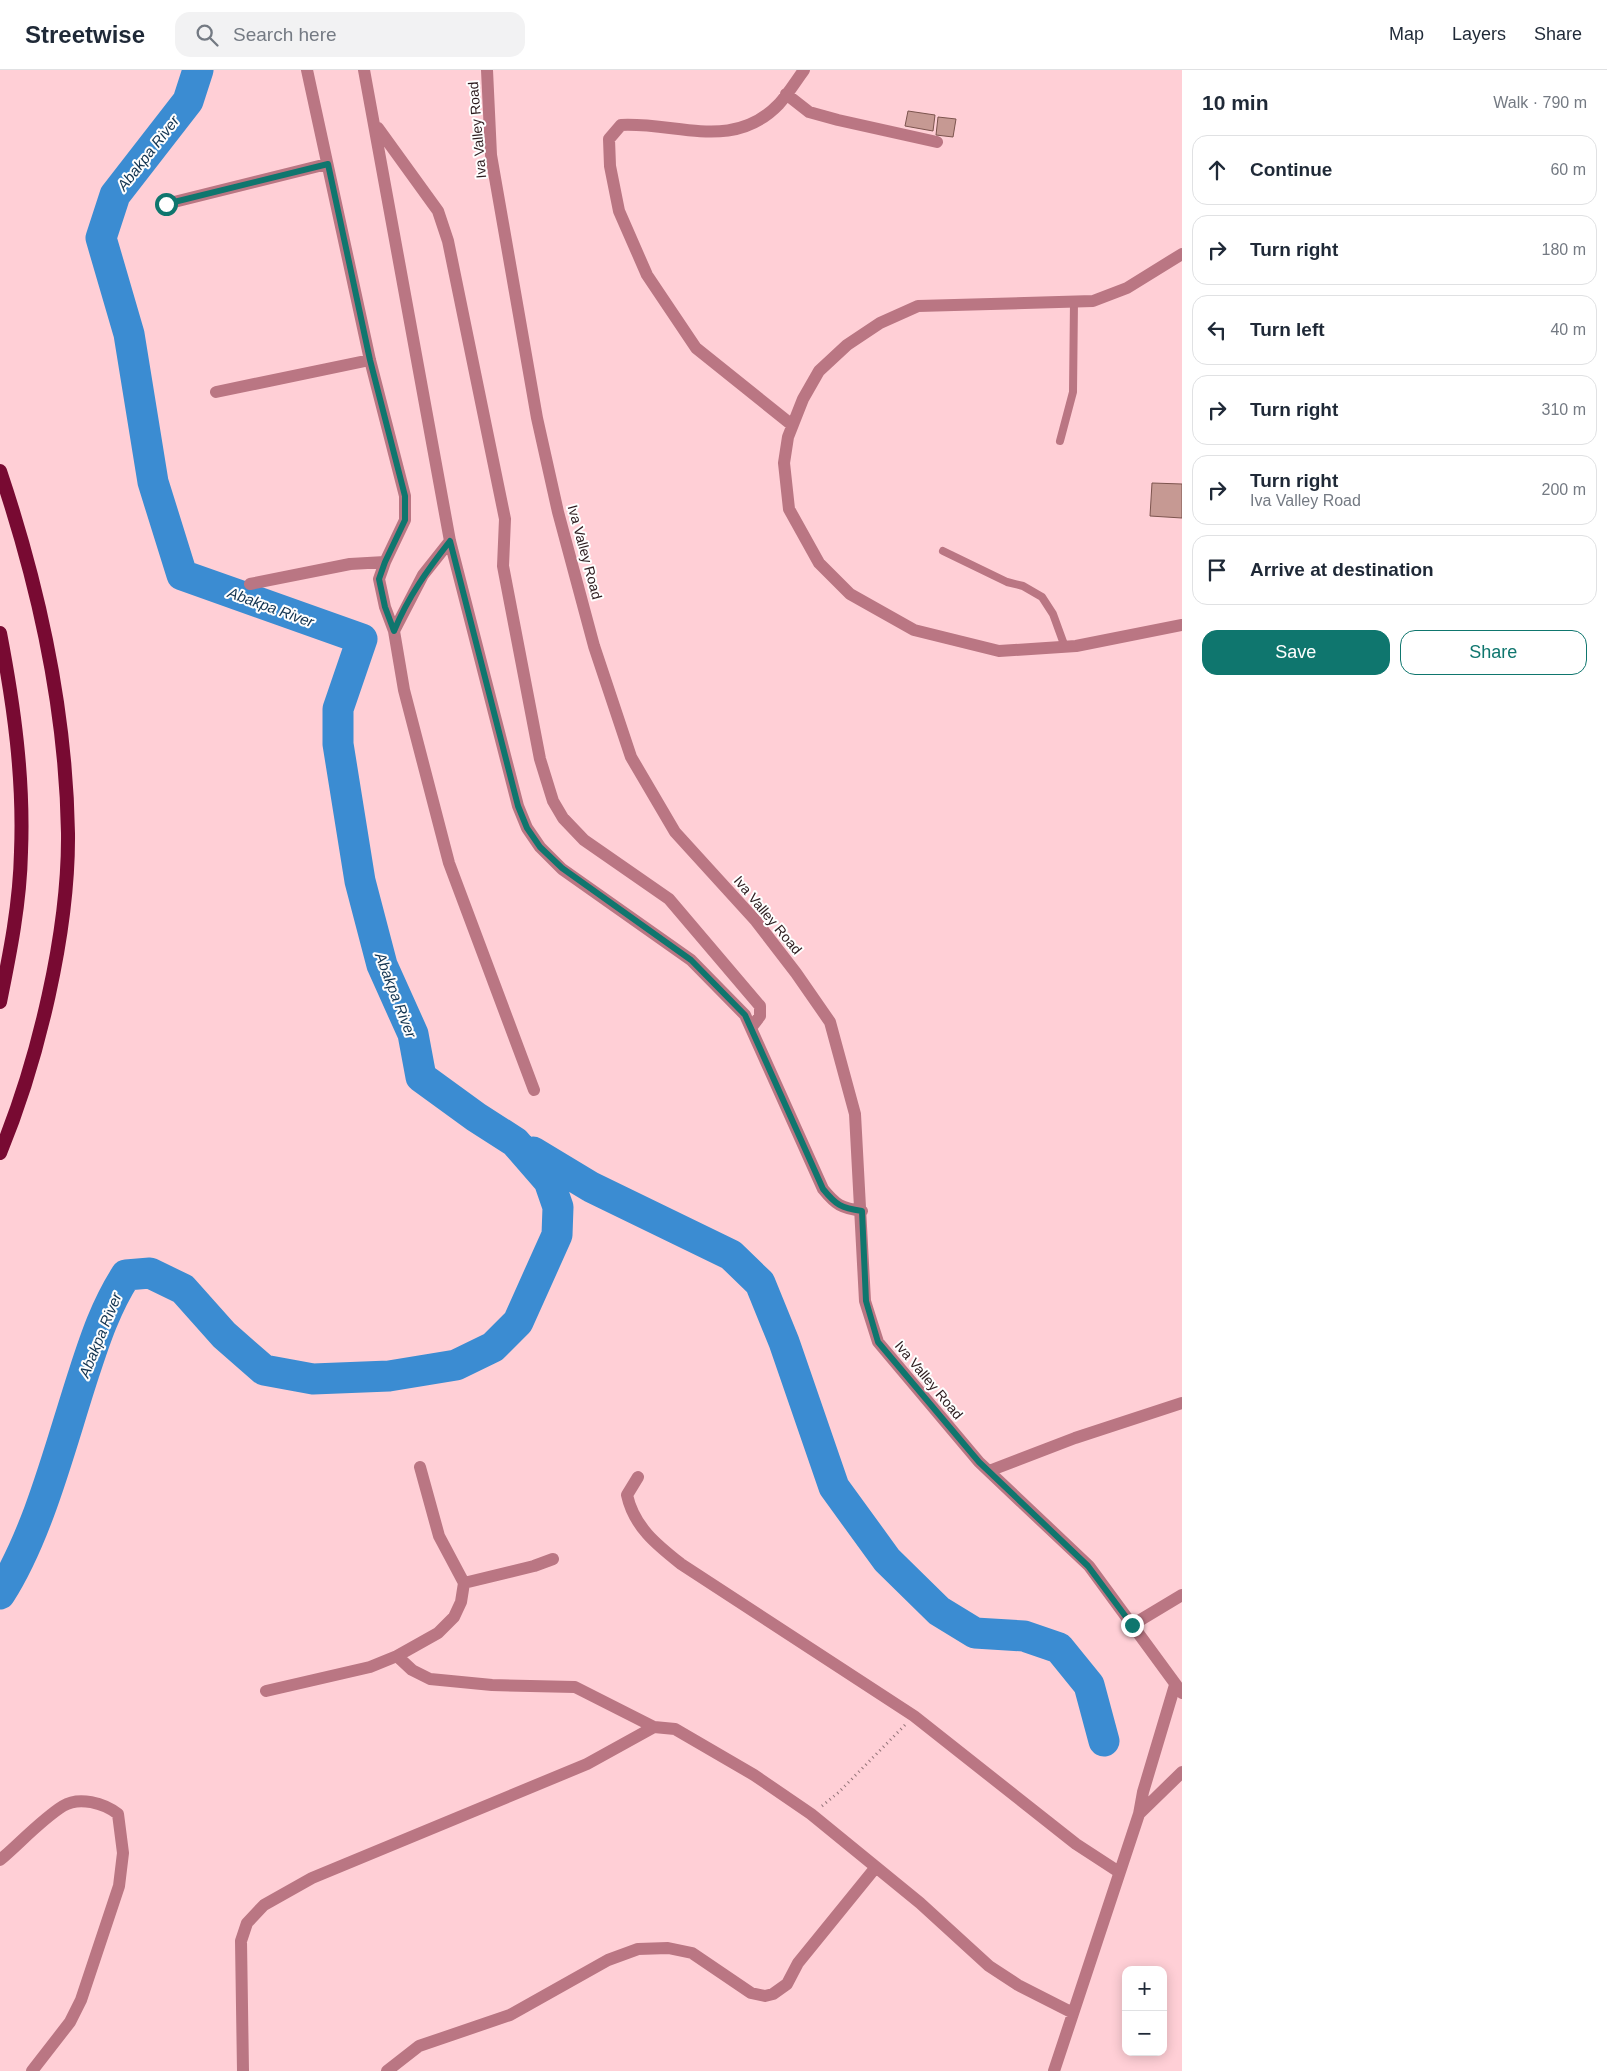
<!DOCTYPE html>
<meta charset="utf-8">
<style>
:root{--surface:#fff;--page:#f2f2f3;--text:#1f2937;--muted:#747a83;--line:#e0e1e3;--accent:#0f766e}
body{margin:0;font-family:Helvetica,sans-serif;background:var(--page);color:var(--text)}
.controls{position:absolute;right:15px;bottom:15px;display:grid;overflow:hidden;border-radius:10px;box-shadow:0 2px 12px #0003}
.controls button{width:45px;height:45px;display:grid;place-items:center;padding:0;border:0;border-bottom:1px solid var(--line);background:var(--surface);color:var(--text);font:25px sans-serif}
.stop{position:absolute;width:15px;height:15px;margin:-11px;border:4px solid #0f766e;border-radius:50%;background:#fff}
.stop.end{background:#0f766e;border-color:#fff;box-shadow:0 1px 5px #0008}
.list{margin:0;padding:0;list-style:none}
h2{display:flex;justify-content:space-between;align-items:center;height:65px;margin:0;padding:0 20px;font-size:21px}
h2 small{font-size:16px;font-weight:400;color:var(--muted)}
.list li{display:grid;grid-template-columns:32px 1fr auto;gap:15px;align-items:center;box-sizing:border-box;height:70px;margin:0 10px 10px;padding:0 10px;border:1px solid var(--line);border-radius:15px}
.list b{display:block;font-size:19px;white-space:nowrap}
.list p{margin:0;font-size:16px;white-space:nowrap;color:var(--muted)}
.list em{font-size:16px;font-style:normal;color:var(--muted)}
.actions{display:flex;gap:10px;padding:15px 20px}
.actions a{flex:1;padding:11px 0;border:1px solid var(--accent);border-radius:15px;text-align:center;font-size:18px;color:var(--accent)}
.actions .main{background:var(--accent);color:#fff}
.icon{flex:none;width:28px;height:28px;fill:none;stroke:currentColor;stroke-width:2;stroke-linecap:round;stroke-linejoin:round}
.map{position:relative;flex:none;width:1182px;height:2001px;overflow:hidden}
header{display:flex;align-items:center;gap:30px;box-sizing:border-box;height:70px;padding:0 25px;background:var(--surface);border-bottom:1px solid var(--line)}
header strong{font-size:24px}
nav{display:flex;gap:28px;margin-inline-start:auto;font-size:18px}
.search{width:350px;height:45px;background:var(--page);display:flex;align-items:center;gap:12px;box-sizing:border-box;padding:0 18px;border-radius:15px;color:var(--muted);font-size:19px}
main{display:flex}
aside{flex:1;background:var(--surface)}
.map>svg:first-child{display:block}
</style>
<header>
<strong>Streetwise</strong>
<div class="search"><svg class="icon" aria-label="search" viewBox="0 0 24 24"><circle cx="10" cy="10" r="6"/><path d="M15 15l6 6"/></svg>Search here</div>
<nav><a>Map</a><a>Layers</a><a>Share</a></nav>
</header>
<main>
<div class="map">
<svg width="1182" height="2001" viewBox="0 0 1182 2001">
<rect width="100%" height="100%" fill="#ffcfd6"/>
<g fill="none" stroke-linecap="round" stroke-linejoin="round">
<path stroke="#3b8cd2" stroke-width="31" d="M533 1082 591 1117 731 1185 760 1213 784 1272 834 1417 887 1490 939 1541 975 1563 1024 1566 1059 1578 1089 1615 1104 1671
M0 1524C39 1463 61 1373 84 1303 95 1269 106 1236 126 1205L150 1203 183 1219 224 1265 264 1300 313 1309 389 1306 456 1295 493 1277 518 1252 557 1165 558 1137 549 1111 515 1072 476 1047 421 1007 413 964 382 895 360 811 338 674V639L362 569 182 505 153 412 129 264 101 168 115 125 188 31 198 0"/>
</g>
<path fill="#c69993" stroke="#7c544e" d="M908 41 935 45 933 61 905 56Z
M938 47 956 49 953 67 936 65Z
M1152 413 1182 414V448L1150 446Z"/>
<g fill="none" stroke-linecap="round" stroke-linejoin="round">
<path stroke="#937378" stroke-width="3" stroke-dasharray="1 4" stroke-linecap="butt" d="M822 1736 839 1722 905 1655"/>
<path stroke="#ba7683" stroke-width="8" d="M1060 371 1073 322 1074 231
M943 481 1007 512 1023 516 1042 527 1053 544 1065 577"/>
<path stroke="#ba7683" stroke-width="12" d="M307 0 370 290 405 426V450L385 492 379 509 385 537 394 561
M364 0 450 471 518 736 527 758 540 777 562 799 691 890 745 945 823 1119C836 1135 841 1138 862 1141
M487 0 491 85 537 348 558 442 594 576 631 687 675 762 756 851 796 903 830 952 855 1044 865 1231 878 1272 979 1392 1089 1496 1182 1623
M786 24 809 42 838 50 937 72
M378 58 438 141 448 171 505 449 503 496 540 689 553 731 563 748 584 770 669 829 760 936V946L751 958
M166 134 327 94
M1182 184 1127 218 1093 231 918 236 880 253 847 275 819 301 803 329 788 367 784 393 789 439 819 493 850 524 914 560 999 581 1076 576 1182 555
M216 322 370 290
M792 355 696 278 647 205 619 141 610 96 609 69 621 55C678 52 733 82 779 34 788 24 796 11 804 0
M450 471 423 505 394 561 404 620 449 793 534 1020
M250 514 350 494 385 492
M989 1401 1075 1368 1182 1333
M638 1407 627 1425C634 1457 657 1475 681 1494L914 1646 1076 1774 1119 1802
M464 1513 534 1496 553 1489
M1132 1555 1182 1525
M397 1586 438 1563 454 1547 461 1532 464 1513 439 1466 420 1397
M266 1621 370 1597 397 1586 412 1600 430 1609 492 1615 575 1617 654 1657 675 1659 754 1705 811 1744 920 1833 989 1896 1018 1915 1073 1943
M1139 1744 1143 1722 1175 1615
M0 1790C19 1774 42 1749 63 1736 79 1726 104 1733 118 1744L123 1783 119 1816 81 1930 70 1952 32 2001
M243 2001 241 1871 247 1853 264 1835 312 1808 587 1694 654 1657
M387 2001 419 1976 510 1945 608 1890 638 1879 668 1878 692 1883 751 1923 765 1926 773 1924 787 1914 798 1893 876 1797
M1054 2001 1139 1744 1182 1702"/>
<path stroke="#780a32" stroke-width="14" d="M0 401C39 517 66 640 68 763 69 862 38 991 0 1083
M0 563C14 636 24 708 21 782 20 833 10 883 0 932"/>
</g>
<g fill="none" stroke-linecap="round" stroke-linejoin="round">
<path stroke="#0f766e" stroke-width="6" d="M166 134 328 94 370 290 405 426V450L385 492 379 509 385 537 394 561C408 527 428 499 450 471L518 736 527 758 540 777 562 798 691 890 745 945 823 1119C836 1135 841 1138 862 1141L866 1231 878 1272 979 1392 1088 1496 1132 1555"/>
</g>
<g text-anchor="middle" dominant-baseline="central" stroke-width="4" stroke-linejoin="round" paint-order="stroke">
<g font-size="14" fill="#2b1a1d" stroke="#fefefe">
<text transform="translate(477 60) rotate(-95)">Iva Valley Road</text>
<text transform="translate(585 482) rotate(75)">Iva Valley Road</text>
<text transform="translate(768 845) rotate(50)">Iva Valley Road</text>
<text transform="translate(929 1310) rotate(50)">Iva Valley Road</text>
</g>
<g font-size="15" font-style="italic" fill="#123451" stroke="#fefefe">
<text transform="translate(148 83) rotate(-52)">Abakpa River</text>
<text transform="translate(271 537) rotate(20)">Abakpa River</text>
<text transform="translate(396 925) rotate(69)">Abakpa River</text>
<text transform="translate(100 1265) rotate(-68)">Abakpa River</text>
</g>
</g>
</svg>
<div class="controls">
<button>+</button>
<button>−</button>
</div>
<div class="stop" style="left:166px;top:134px"></div>
<div class="stop end" style="left:1132px;top:1555px"></div>
</div>
<aside>
<h2>10 min<small>Walk · 790 m</small></h2>
<ul class="list">
<li><svg class="icon" aria-label="ahead" viewBox="0 0 24 24"><path d="M12 20V5M6 11l6-6 6 6"/></svg><div><b>Continue</b></div><em>60 m</em></li>
<li><svg class="icon" aria-label="right" viewBox="0 0 24 24"><path d="M7 20v-9h11M14 6l5 5-5 5"/></svg><div><b>Turn right</b></div><em>180 m</em></li>
<li><svg class="icon" aria-label="left" viewBox="0 0 24 24"><path d="M17 20v-9H6M10 6l-5 5 5 5"/></svg><div><b>Turn left</b></div><em>40 m</em></li>
<li><svg class="icon" aria-label="right" viewBox="0 0 24 24"><path d="M7 20v-9h11M14 6l5 5-5 5"/></svg><div><b>Turn right</b></div><em>310 m</em></li>
<li><svg class="icon" aria-label="right" viewBox="0 0 24 24"><path d="M7 20v-9h11M14 6l5 5-5 5"/></svg><div><b>Turn right</b><p>Iva Valley Road</p></div><em>200 m</em></li>
<li><svg class="icon" aria-label="arrive" viewBox="0 0 24 24"><path d="M6 21V4h12l-3 4 3 4H6"/></svg><div><b>Arrive at destination</b></div></li>
</ul>
<div class="actions"><a class="main">Save</a><a>Share</a></div>
</aside>
</main>
